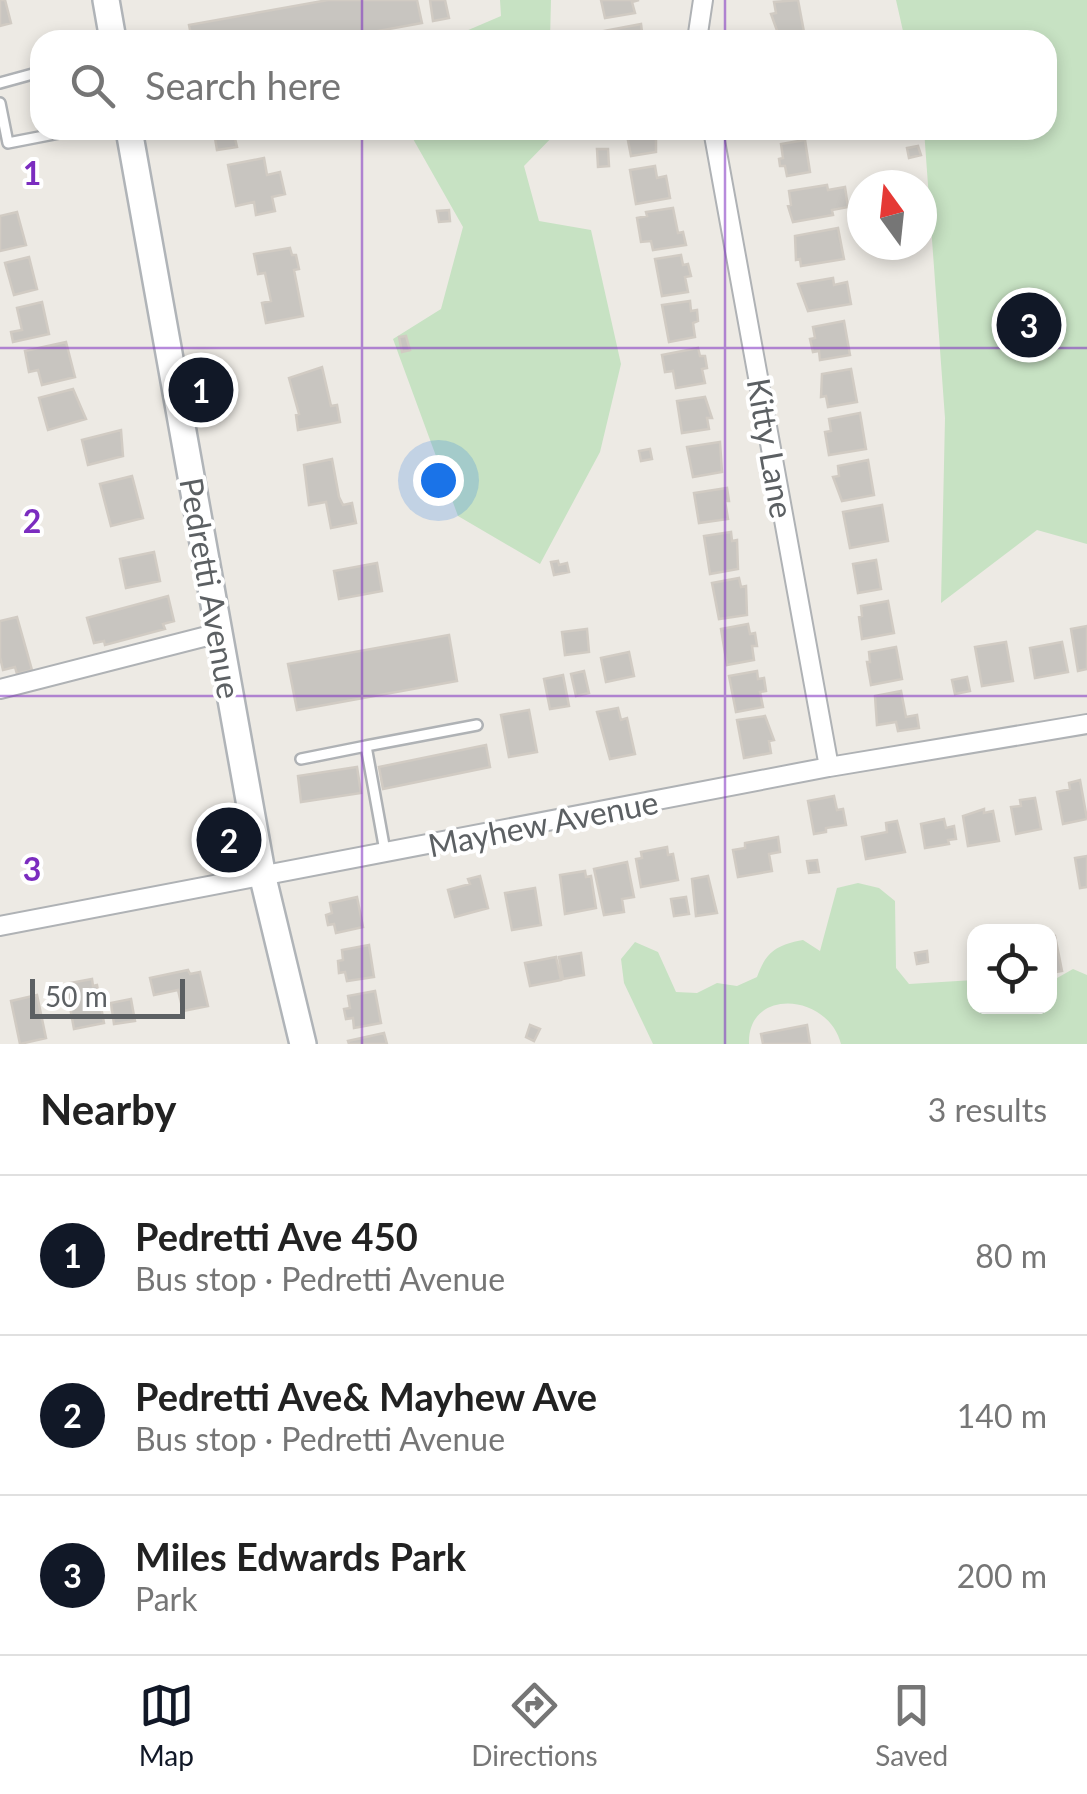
<!DOCTYPE html>
<meta charset="utf-8">
<style>
:root{--surface:#fff;--page:#f6f6f6;--text:#222;--muted:#767676;--line:#e0e0e0;--accent:#111827}
body{margin:0;font-family:Lato,sans-serif;background:var(--page);color:var(--text)}
.controls{position:absolute;right:30px;bottom:30px;display:grid;overflow:hidden;border-radius:20px;box-shadow:0 5px 15px #0003}
.controls button{width:90px;height:90px;display:grid;place-items:center;padding:0;border:0;border-bottom:2px solid var(--line);background:var(--surface);color:var(--text);font:50px sans-serif}
.compass{position:absolute;left:847px;top:170px;width:90px;height:90px;border-radius:50%;background:var(--surface);box-shadow:0 5px 15px #0003;rotate:345deg}
.scale{position:absolute;left:30px;bottom:25px;width:155px;box-sizing:border-box;padding-left:10px;border:5px solid #5c6063;border-top:0;font-size:28px;line-height:35px;white-space:nowrap;color:#5c6063;-webkit-text-stroke:8px #fff;paint-order:stroke}
.you{position:absolute;left:438px;top:480px;width:35px;height:35px;margin:-25px;border:8px solid #fff;border-radius:50%;background:#1a73e8;box-shadow:0 0 0 15px #1a73e833}
.badge{display:grid;place-items:center;width:65px;height:65px;border-radius:50%;background:var(--accent);color:#fff;font-size:32px;font-weight:700}
.pin{position:absolute;translate:-50% -50%;border:5px solid #fff;box-shadow:0 2px 10px #0006}
.list{margin:0;padding:0;list-style:none}
h2{display:flex;justify-content:space-between;align-items:center;height:130px;margin:0;padding:0 40px;font-size:42px}
h2 small{font-size:32px;font-weight:400;color:var(--muted)}
.list li{display:grid;grid-template-columns:65px 1fr auto;gap:30px;align-items:center;box-sizing:border-box;height:160px;padding:0 40px;border-top:2px solid var(--line)}
.list b{display:block;font-size:38px;white-space:nowrap}
.list p{margin:0;font-size:32px;white-space:nowrap;color:var(--muted)}
.list em{font-size:32px;font-style:normal;color:var(--muted)}
.icon{flex:none;width:55px;height:55px;fill:none;stroke:currentColor;stroke-width:2;stroke-linecap:round;stroke-linejoin:round}
.map{position:relative;flex:none;width:1087px;height:1044px;overflow:hidden}
.search{position:absolute;background:var(--surface);box-shadow:0 5px 15px #0003;left:30px;right:30px;top:30px;height:110px;display:flex;align-items:center;gap:25px;box-sizing:border-box;padding:0 35px;border-radius:30px;color:var(--muted);font-size:38px}
.sheet{height:610px;background:var(--surface)}
nav{display:flex;justify-content:space-around;align-items:center;box-sizing:border-box;height:140px;border-top:2px solid var(--line);background:var(--surface);font-size:28px;color:var(--muted)}
nav a{display:grid;justify-items:center;gap:5px}
nav .on{color:var(--accent)}
.map>svg:first-child{display:block}
</style>
<div class="map">
<svg width="1087" height="1044" viewBox="0 0 1087 1044">
<rect width="100%" height="100%" fill="#edeae4"/>
<path fill="#c7e2c3" d="M500 0H551L550 40H445L501 16Z
M896 0H1087V544L1037 530 941 603 945 418 924 130H1047V40H905Z
M408 130H559L524 166 539 221 591 230 621 364 600 452 540 564 458 516 393 339 441 309 463 227Z
M858 883 879 888 895 901 896 968 909 984 974 980V1006H1050V982L1073 969 1087 975V1044H841C828 993 747 987 749 1044H653L624 983 621 959 635 942 658 952 676 992 697 993 717 983 737 986 757 977C766 952 776 945 803 940L820 951 837 888Z"/>
<path fill="#c8c5c0" stroke="#d1cbc3" stroke-width="2.5" d="M0 0H5L11 23 0 26Z
M328 0H417L422 23 329 40H192L189 25Z
M430 0H445L449 18 433 21Z
M601 0H639L632 2 635 13 605 18Z
M798 0 804 32 779 36 771 14 776 13 774 2Z
M641 24 643 40H606L604 31Z
M206 130H230L231 135 234 134 237 147 217 150 214 132 206 133Z
M626 130H656V152L631 156Z
M805 140 810 172 787 176 785 166H780L779 159 783 158 781 144Z
M918 146 921 155 909 158 907 148Z
M597 149H608L609 166 598 167Z
M264 158 267 175 280 172 285 194 272 197 275 211 256 215 254 202 236 206 228 165Z
M655 166 657 178 666 176 670 198 636 204 630 170Z
M827 185 828 190 845 187 848 207 832 210 833 215 793 222 788 206 791 205 789 191Z
M673 208 678 233 683 232 686 245 653 250 651 241 641 242 637 218 647 216 646 212Z
M449 210 450 221 439 222 437 211Z
M17 212 26 245 0 251V216Z
M838 228 844 259 801 266 800 259 796 260 795 236Z
M290 248 292 255H296L299 269 294 270 303 316 266 323 262 303 271 301 265 273 258 274 254 254Z
M681 255 683 265 688 264 691 276 685 277 688 292 662 296 655 259Z
M29 257 37 289 14 295 5 263Z
M833 278 834 285 847 282 851 304 808 311 798 284Z
M690 301 691 311 697 310 698 321 693 323 695 337 669 342 662 305Z
M42 302 49 334 13 342 11 332 22 330 17 308Z
M844 321 850 355 820 360 819 351 813 352 810 339 815 338 813 327Z
M406 336 410 350 402 352 399 337Z
M66 342 75 377 42 385 38 370 29 372 25 351Z
M698 348 700 356H705L707 368 702 369 705 383 676 388 673 371 665 372 662 355Z
M322 367 331 406 337 405 340 422 298 430 296 415 299 414 289 378Z
M851 369 857 402 828 407 826 396 821 397 822 374Z
M73 389 86 419 48 430 39 398Z
M705 397 712 418H707L709 429 682 433 677 401Z
M860 413 866 449 829 455 825 432 831 431 829 419Z
M121 430 123 456 88 465 82 440Z
M720 442 722 472 693 477 687 447Z
M650 449 652 459 641 461 639 451Z
M332 459 339 497 343 505 352 503 356 523 331 528 326 502 309 505 304 465Z
M868 460 874 495 842 501 833 477 839 476 838 466Z
M132 476 143 518 111 526 100 484Z
M727 488 729 501H725L728 519 699 523 694 493Z
M882 505 888 541 850 548 843 512Z
M731 532 732 541 737 540 738 569 710 574 704 536Z
M154 552 160 581 126 588 120 559Z
M876 560 881 589 858 593 853 564Z
M558 561 559 565 567 563 569 572 554 575 551 562Z
M377 563 382 591 339 599 334 571Z
M739 578 741 587 746 586 747 615 719 619 712 583Z
M168 596 174 621 163 624 165 629 105 645 104 641 94 643 87 618Z
M888 601 894 633 862 639 859 617 862 616 861 606Z
M17 617 32 670 17 674 15 667 3 670 0 657V621Z
M748 624 750 634 755 633 757 646H752L754 660 727 665 721 629Z
M1087 626V669L1078 671 1071 629Z
M587 629 589 652 565 655 562 632Z
M449 635 457 681 297 710 288 664Z
M1006 642 1013 681 982 686 975 647Z
M1062 642 1068 672 1035 678 1030 648Z
M896 647 902 679 871 685 867 662H870L869 652Z
M629 652 634 676 606 682 601 658Z
M584 671 589 693 576 696 571 674Z
M757 671 758 679 764 678 766 691 760 692 763 707 736 712 729 676Z
M563 675 569 706 550 709 544 679Z
M967 677 970 691 955 694 952 680Z
M901 691 906 717 917 715 919 728 898 731 896 722 877 725 875 696Z
M618 708 621 720 627 718 635 754 610 759 597 712Z
M529 710 537 752 509 757 501 715Z
M765 716 774 740 769 741 771 753 744 758 737 720Z
M486 745 490 767 383 789 379 767Z
M357 767 361 793 301 802 298 776Z
M1080 780 1087 819 1063 824 1057 792 1070 789 1069 783Z
M834 796 837 810 843 809 846 825 826 828V832L814 834 808 801Z
M1035 798 1041 829 1016 834 1011 807 1021 806 1020 800Z
M984 809V813L993 811 999 841 968 846 963 816Z
M944 819 946 828 954 826 956 839 948 840 949 844 925 848 921 824Z
M897 821 905 852 866 859 862 837 887 832 886 823Z
M778 837 780 852 769 854 772 871 738 877 733 850 745 848V843Z
M667 847 668 855 673 854 678 880 641 887 636 859 642 858 641 852Z
M1087 856V887L1080 888 1075 858Z
M817 860 819 872 809 873 807 861Z
M627 862 634 897 622 899 624 912 604 915 594 869Z
M585 871 586 877 591 876 596 908 565 914 560 875Z
M480 876 488 908 455 917 448 890 470 884 468 879Z
M708 876 717 913 696 916 692 879Z
M535 888 541 925 512 930 505 893Z
M357 897 363 927 336 933 334 924 328 925 326 915 332 913 330 903Z
M686 897 689 914 674 916 671 899Z
M1055 936 1062 971 1050 973V937Z
M369 945 374 977 347 981 345 972 339 973 338 961 343 960 342 950Z
M927 951 928 962 917 964 915 953Z
M581 953 584 975 563 979 559 957Z
M556 957 561 980 530 986 525 963Z
M188 970 190 974 200 972 208 1006 183 1011 178 990 154 995 150 978Z
M92 979 93 986 97 985 104 1023 74 1029 67 991 71 990 70 983Z
M375 991 381 1023 354 1028 353 1018 346 1019 344 1009 350 1008 348 996Z
M37 995 46 1038 20 1044 11 1001Z
M131 999 135 1021 114 1024 111 1003Z
M530 1025 540 1029 534 1041 526 1037Z
M807 1025 810 1044H763L761 1034Z
M384 1033 387 1044H349L348 1041Z"/>
<g fill="none" stroke-linecap="round" stroke-linejoin="round">
<g stroke="#afb2b5" stroke-width="14">
<path id="lane" d="M0 83 40 72
M0 103 8 143 75 130
M301 759 366 746
M385 851 366 746 477 725"/>
</g>
<g stroke="#afb2b5" stroke-width="22">
<path id="street" d="M697 40 703 0
M713 130 829 767
M0 689 219 633
M0 926 829 767 1087 724"/>
</g>
<g stroke="#b0b4b8" stroke-width="30">
<path id="secondary" d="M106 0 113 40
M129 130 263 878 303 1044"/>
</g>
<use href="#lane" stroke="#fff" stroke-width="9"/>
<use href="#street" stroke="#fff" stroke-width="18"/>
<use href="#secondary" stroke="#fff" stroke-width="25"/>
</g>
<path fill="none" stroke="#7b2cbf" stroke-width="2.5" stroke-opacity="0.55" d="M362 0V40M725 0V40M362 130V1044M725 130V1044M0 348H1087M0 696H1087"/>
<g text-anchor="middle" dominant-baseline="central" stroke-width="8" stroke-linejoin="round" paint-order="stroke">
<g font-size="32" fill="#5c6063" stroke="#fff">
<text transform="translate(771 448) rotate(80)">Kitty Lane</text>
<text transform="translate(211 588) rotate(80)">Pedretti Avenue</text>
<text transform="translate(543 823) rotate(-11)">Mayhew Avenue</text>
</g>
</g>
<g font-size="32" text-anchor="middle" font-weight="bold" fill="#7b2cbf" stroke="#fff" stroke-width="8" stroke-linejoin="round" paint-order="stroke">
<text x="32" y="185">1</text>
<text x="32" y="533">2</text>
<text x="32" y="881">3</text>
</g>
</svg>
<div class="controls">
<button><svg class="icon" aria-label="locate" viewBox="0 0 24 24"><circle cx="12" cy="12" r="6"/><path d="M12 2v4M12 18v4M2 12h4M18 12h4"/></svg></button>
</div>
<svg class="compass" viewBox="-18 -18 36 36"><path d="M0-13l5 13h-10z" fill="#e53935"/><path d="M0 13l5-13h-10z" fill="#767676"/></svg>
<div class="scale">50 m</div>
<div class="you"></div>
<div class="pin badge" style="left:201px;top:390px">1</div>
<div class="pin badge" style="left:229px;top:840px">2</div>
<div class="pin badge" style="left:1029px;top:325px">3</div>
<div class="search"><svg class="icon" aria-label="search" viewBox="0 0 24 24"><circle cx="10" cy="10" r="6"/><path d="M15 15l6 6"/></svg>Search here</div>
</div>
<section class="sheet">
<h2>Nearby<small>3 results</small></h2>
<ul class="list">
<li><span class="badge">1</span><div><b>Pedretti Ave 450</b><p>Bus stop · Pedretti Avenue</p></div><em>80 m</em></li>
<li><span class="badge">2</span><div><b>Pedretti Ave&amp; Mayhew Ave</b><p>Bus stop · Pedretti Avenue</p></div><em>140 m</em></li>
<li><span class="badge">3</span><div><b>Miles Edwards Park</b><p>Park</p></div><em>200 m</em></li>
</ul>
</section>
<nav>
<a class="on"><svg class="icon" aria-label="map" viewBox="0 0 24 24"><path d="M3 6l6-2 6 2 6-2v14l-6 2-6-2-6 2zM9 4v14M15 6v14"/></svg>Map</a>
<a><svg class="icon" aria-label="directions" viewBox="0 0 24 24"><path d="M12 3l9 9-9 9-9-9zM9 14v-3h6M13 9l2 2-2 2"/></svg>Directions</a>
<a><svg class="icon" aria-label="saved" viewBox="0 0 24 24"><path d="M7 4h10v16l-5-4-5 4z"/></svg>Saved</a>
</nav>
